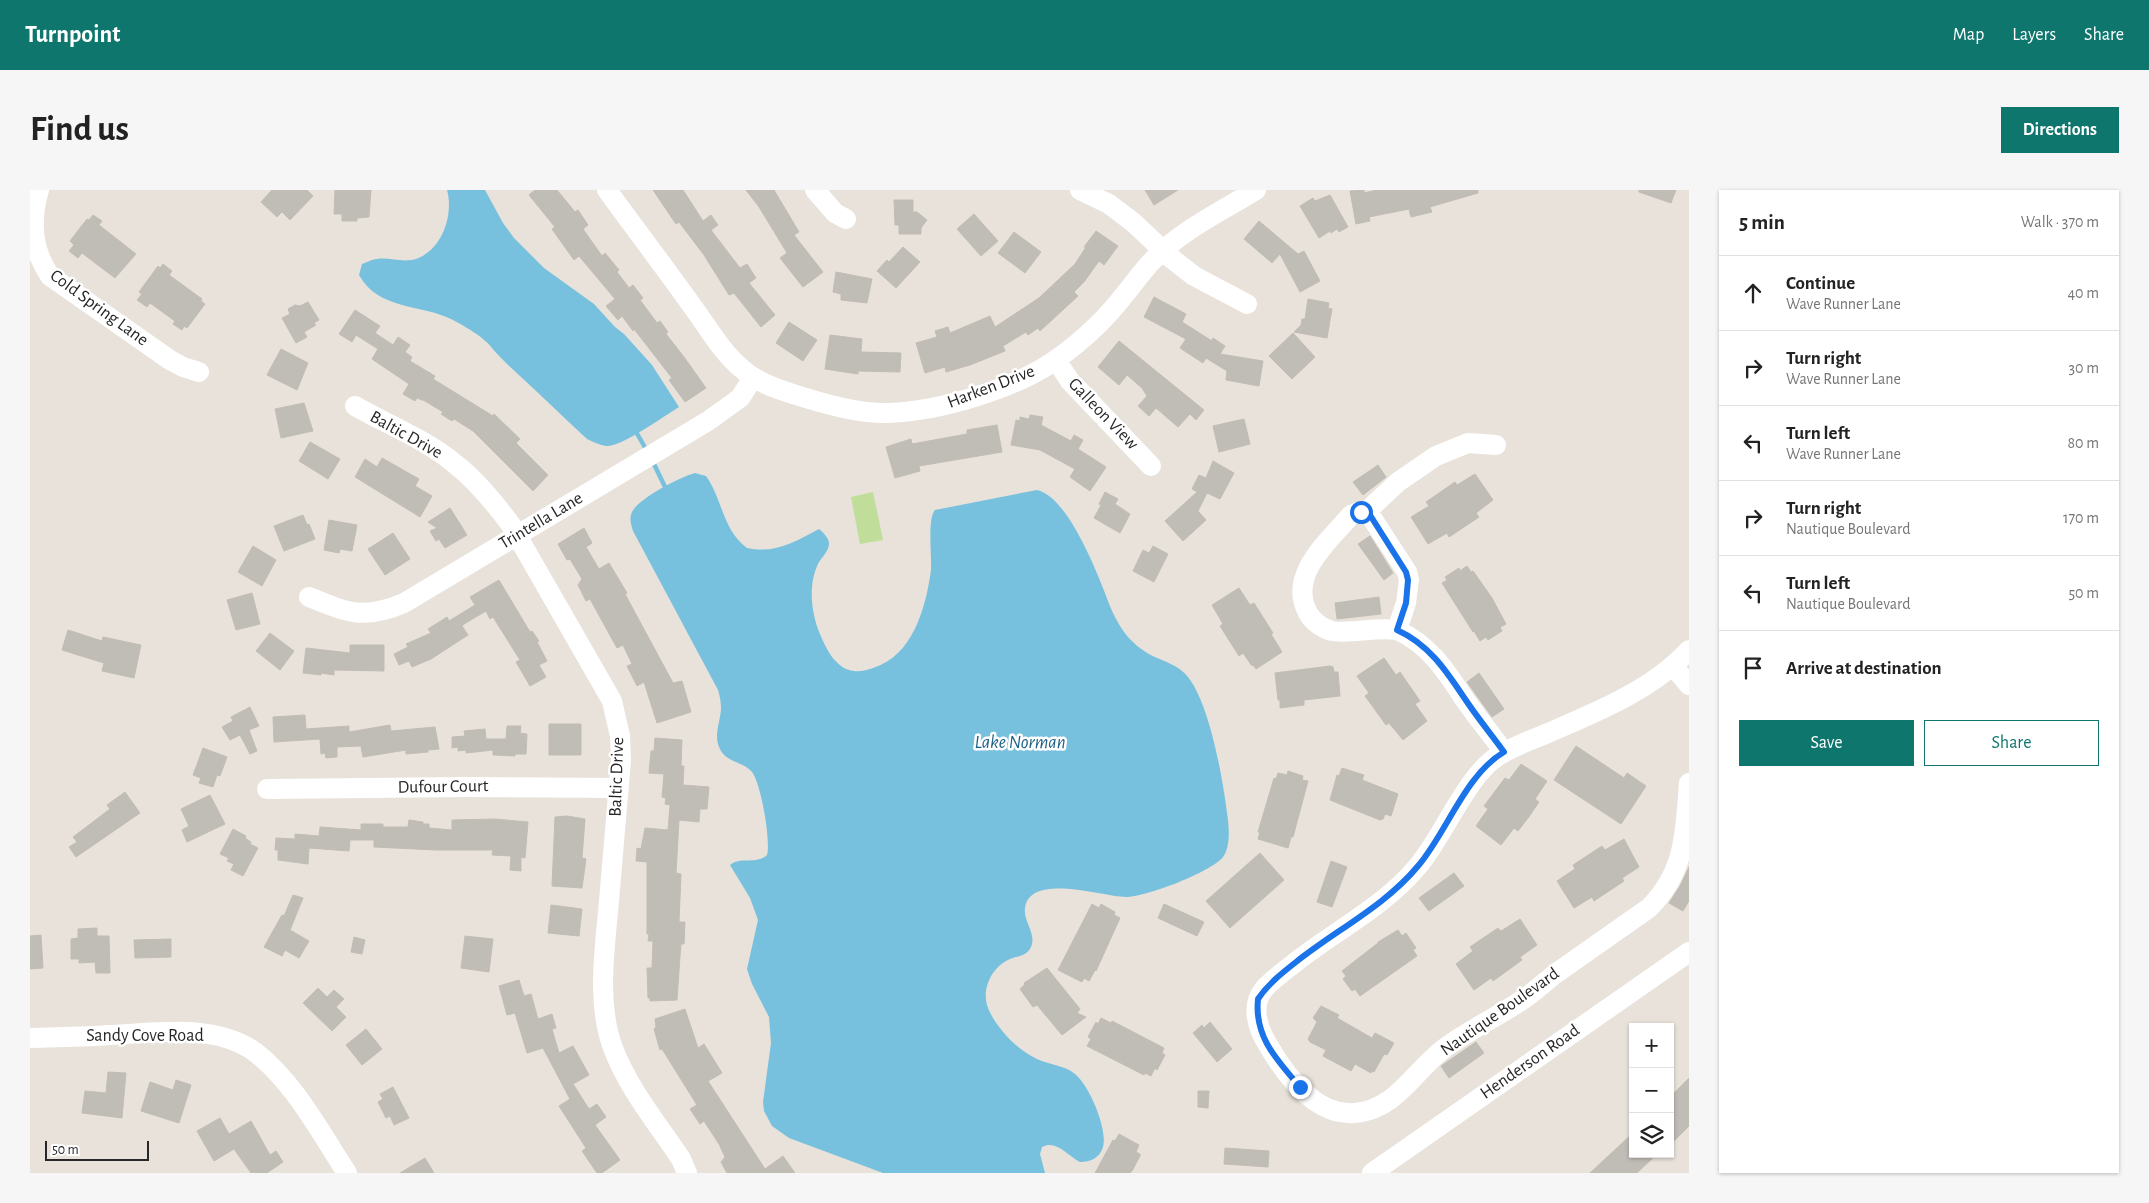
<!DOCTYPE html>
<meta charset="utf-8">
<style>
:root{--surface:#fff;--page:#f6f6f6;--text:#222;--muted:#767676;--line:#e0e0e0;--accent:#0f766e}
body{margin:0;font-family:"Alegreya Sans",sans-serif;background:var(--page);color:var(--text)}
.controls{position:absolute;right:15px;bottom:15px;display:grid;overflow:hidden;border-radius:0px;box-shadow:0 1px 4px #0004}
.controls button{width:45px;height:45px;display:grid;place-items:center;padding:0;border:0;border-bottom:1px solid var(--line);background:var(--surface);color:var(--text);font:25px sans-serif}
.scale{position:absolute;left:15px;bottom:12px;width:104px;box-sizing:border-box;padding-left:5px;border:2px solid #272727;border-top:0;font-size:14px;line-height:18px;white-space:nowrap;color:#272727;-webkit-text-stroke:4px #fff;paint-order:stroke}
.stop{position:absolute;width:15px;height:15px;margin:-11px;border:4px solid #1a73e8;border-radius:50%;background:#fff}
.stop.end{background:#1a73e8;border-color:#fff;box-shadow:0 1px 5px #0008}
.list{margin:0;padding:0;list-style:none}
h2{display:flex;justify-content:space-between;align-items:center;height:65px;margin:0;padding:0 20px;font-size:21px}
h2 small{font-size:16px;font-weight:400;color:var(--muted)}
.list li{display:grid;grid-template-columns:32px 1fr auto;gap:15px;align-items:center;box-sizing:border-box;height:75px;padding:0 20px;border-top:1px solid var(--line)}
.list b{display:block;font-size:19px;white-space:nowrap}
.list p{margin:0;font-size:16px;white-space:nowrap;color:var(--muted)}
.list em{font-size:16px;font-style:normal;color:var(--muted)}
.actions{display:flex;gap:10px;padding:15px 20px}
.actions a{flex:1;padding:11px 0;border:1px solid var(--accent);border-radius:0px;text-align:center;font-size:18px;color:var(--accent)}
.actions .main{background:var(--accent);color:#fff}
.icon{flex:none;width:28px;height:28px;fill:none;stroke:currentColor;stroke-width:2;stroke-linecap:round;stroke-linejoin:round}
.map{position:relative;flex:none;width:1659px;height:983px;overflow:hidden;border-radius:0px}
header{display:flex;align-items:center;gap:30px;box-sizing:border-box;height:70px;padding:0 25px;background:var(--accent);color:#fff}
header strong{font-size:24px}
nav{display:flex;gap:28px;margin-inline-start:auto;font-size:18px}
.intro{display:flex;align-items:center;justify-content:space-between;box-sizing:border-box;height:120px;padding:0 30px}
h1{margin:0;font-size:35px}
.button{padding:12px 22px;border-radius:0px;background:var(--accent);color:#fff;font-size:18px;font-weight:700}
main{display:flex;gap:30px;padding:0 30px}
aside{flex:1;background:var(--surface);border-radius:0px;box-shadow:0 1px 4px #0004}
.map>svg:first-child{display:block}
</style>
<header>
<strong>Turnpoint</strong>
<nav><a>Map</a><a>Layers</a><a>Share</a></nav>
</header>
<div class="intro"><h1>Find us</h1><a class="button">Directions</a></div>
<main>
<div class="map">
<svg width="1659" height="983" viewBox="0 0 1659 983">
<rect width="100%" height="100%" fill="#e8e2da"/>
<path fill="#c0de99" d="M843 302 853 350 830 354 821 307Z"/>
<path fill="#78c1de" d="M417 0H455L473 33 484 48 514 78 564 114 585 137 594 144 622 175 649 217C634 226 592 257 576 256 570 255 563 252 557 249 530 224 504 198 477 174 472 169 466 163 462 158 454 147 433 135 421 129 390 114 348 120 329 85L332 74C336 73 342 69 347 69 360 67 372 73 386 69 412 60 424 25 417 0Z
M665 283 676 286C693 310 692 339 717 358 746 364 764 352 789 339 793 342 799 348 799 354 799 361 791 368 788 374 778 395 781 423 790 444 796 459 806 479 824 481 830 482 837 480 843 478 883 466 896 417 901 380 902 366 897 329 905 320L1007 300C1039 307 1069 387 1080 416 1090 440 1102 456 1125 467 1134 471 1145 475 1152 481 1178 501 1193 590 1197 623 1199 636 1201 656 1193 667 1181 682 1116 707 1096 707 1074 707 1000 682 995 718 993 731 1007 744 1001 757 997 766 988 766 980 769 963 776 952 797 957 815 964 836 987 860 1007 869 1019 875 1035 875 1045 884 1059 895 1078 939 1073 957 1070 968 1060 972 1050 972 1038 966 1026 949 1012 957L1010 964 1015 983H853L759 948 742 936 734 921 733 912 741 853 739 827 722 794 717 779 728 730 720 708 700 675C711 666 726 675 737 665 741 652 731 593 722 582 713 571 695 573 689 557 684 544 690 533 691 519 691 513 690 506 688 500L603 341C601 334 599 328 602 322 609 308 650 287 665 283Z"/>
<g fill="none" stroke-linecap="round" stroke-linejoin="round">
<path stroke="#78c1de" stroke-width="4.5" d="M605 240 617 261
M622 270 637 301"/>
</g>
<path fill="#c0bcb6" stroke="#c2beb4" d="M242 0H277L283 6 260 30 252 22 247 27 231 12Z
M305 0H341L339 27 327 28V31H312V24H304Z
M505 0H527L545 22 548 20 558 35 553 39 572 66 575 63 589 80 587 82 599 98 603 95 613 108 610 110 627 133 630 131 638 142 636 144 654 167 676 198 655 212 639 190 642 188 604 139 603 141 592 126 588 130 576 116 585 109 549 66 544 70 522 39 525 37 499 5Z
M623 0H653L673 31 681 25 688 35 681 40 710 78 717 74 726 88 719 93 745 125 731 137 704 103 699 105 674 65 649 32 646 34Z
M716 0H744L769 42 764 45 793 82 773 97 750 68 757 63 729 17Z
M1115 0H1148L1124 15Z
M1334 0V3L1347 0H1448V3L1400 17 1402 22 1381 27 1379 19 1339 27 1340 31 1326 34 1320 1Z
M1609 0H1646L1641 13 1609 2Z
M1300 5 1318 37 1309 42 1307 39 1301 43 1300 41 1289 48 1270 16 1283 8 1285 11Z
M864 10H883V22H887L897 30 891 38V44H869V35H865Z
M944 24 968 51 951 66 927 39Z
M63 25 72 31 69 35 106 64 85 88 52 63 48 68 39 61 44 55 40 51 57 29 59 30Z
M1229 31 1268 64 1274 61 1290 91 1270 102 1250 64 1242 73 1214 49Z
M1066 41 1088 56 1074 75 1069 71 1054 92 1044 102 1048 106 1010 141 1008 138 998 145 996 142 973 156 975 161 940 175 916 182 915 177 895 183 886 153 907 147 905 141 918 137 920 143 960 126 965 137 1009 108 1045 74 1056 57H1054Z
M984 42 1011 62 995 83 968 63Z
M873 57 890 72 866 98 847 81 857 70 859 72Z
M133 74 142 81 139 85 172 109 171 111 175 114 157 138 154 136 152 140 143 134 145 131 120 113 117 117 107 110 112 104 109 102 128 76 130 78Z
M806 82 842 89 837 113 811 110V104L803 102Z
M1124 107 1156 124 1152 132 1182 151 1183 148 1195 156 1190 164 1233 171 1229 196 1196 190 1197 181 1176 168 1173 173 1150 158 1156 149 1114 127Z
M1278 109 1299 113 1298 118 1302 119 1297 148 1264 142 1271 135 1272 129H1275Z
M278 112 289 130 284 133 286 135 274 142 277 147 266 153 252 128 260 124 258 119 265 115 270 116Z
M325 120 350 136 345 143 363 155 368 147 380 155 375 162 382 167 380 171 405 186 403 189 463 226 464 224 490 249 486 253 518 285 503 301 443 241 424 229 422 231 411 224 413 222 395 211 387 208 385 211 373 204 379 194 342 169 348 159 326 145 322 152 309 144Z
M759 132 787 150 773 171 746 153Z
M1263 143 1285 167 1262 189 1239 166Z
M800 145 832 149 831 162 871 163 870 182 828 181V184L795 179Z
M1089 151 1174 220 1166 230 1160 224 1148 237 1126 218 1119 226 1108 216 1117 206 1112 198 1097 185 1089 195 1068 177Z
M251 159 278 173 267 200 237 185Z
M274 213 283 241 251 248 245 219Z
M1000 225 1013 227 1011 235 1041 251 1044 245 1053 250 1048 259 1076 277 1060 301 1040 287 1045 279 1010 260 981 255 986 230 990 231V227L999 229Z
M1214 229 1220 254 1189 262 1183 236Z
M967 235 972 262 889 276 890 281 865 288 856 257 881 249 882 254 937 244V240Z
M280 252 310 269 298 289 269 271Z
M352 268 389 289 385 296 402 306 390 327 325 287 335 269 347 277Z
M1183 271 1204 283 1190 309 1177 303 1168 321 1176 330 1153 351 1135 331 1167 302 1162 299 1169 285 1176 288Z
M1348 275 1356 287 1333 305 1323 292Z
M1445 284 1463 310 1446 323 1449 327 1419 347 1417 343 1398 354 1381 327 1399 316 1396 312 1425 292 1427 295Z
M1075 302 1088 309 1085 314 1100 324 1090 343 1064 328 1071 315 1069 314Z
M420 318 437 345 415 358 409 349 406 351 400 341 407 338 398 332Z
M273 325 277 335 279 334 285 349 254 361 244 336Z
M299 330 327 335 322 361 310 359 309 363 294 360Z
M554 338 562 353 556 357 569 379 579 373 597 403 595 404 643 493 652 491 661 522 627 533 614 492 607 496 597 476 602 474 593 455 587 458 560 409 556 411 548 395 552 389 540 369 537 370 528 354Z
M363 343 380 369 355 385 338 359Z
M1340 346 1363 383 1354 390 1328 354Z
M223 356 246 370 232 396 208 382Z
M1123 356 1138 364 1124 392 1103 381 1113 360 1119 363Z
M1437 376 1441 382 1443 381 1462 408 1476 434 1470 437 1472 441 1458 450 1456 447 1450 451 1444 441 1443 442 1412 393 1417 390 1415 387 1429 378 1430 381Z
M469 390 500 442 502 441 509 451 507 452 517 471 509 475 516 487 500 496 486 472 490 470 463 427 460 429 456 421 434 434 432 436 438 445 401 469 382 477 379 471 369 475 364 464 378 457 376 454 401 443 398 439 417 427 419 431 445 415 440 407Z
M1209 398 1220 415 1224 413 1243 443 1241 444 1252 462 1226 479 1223 475 1222 476 1213 463 1209 466 1190 436 1193 434 1182 415Z
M222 403 230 434 206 440 197 410Z
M1349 407 1351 424 1307 429 1305 413Z
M38 440 72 451 73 447 111 455 104 488 72 481 74 473 32 460Z
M240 443 264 461 250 480 226 461Z
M320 455H354V481L304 480V485L291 483V485L273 483 276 458 320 463Z
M1354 468 1366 485 1370 482 1390 511 1385 514 1397 531 1373 550 1359 533 1356 535 1335 506 1339 503 1327 486Z
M1300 476 1303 477 1304 482H1308L1310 506 1274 510V515L1250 518V510H1248L1245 483Z
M1449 483 1474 519 1462 527 1437 492Z
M220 517 229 536 219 540 227 561 220 564 210 545 200 550 192 537 203 531 201 527Z
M275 525 276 539 319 536V542L360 535 361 541 405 537 409 559 398 560V562L376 564V560L333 567 331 556 307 557V567L296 568 295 563 291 564 290 549 244 552 243 527Z
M519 534H551V565H519Z
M477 536H491L490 543 497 544 496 564H485V566L463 565V560L436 563V560L428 561V557L422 558V547L435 546 434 541 455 539 456 549H476Z
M625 548 652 550 651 576H654L653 595 679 597 677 619H670L669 632 649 630 646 683 651 684 649 732H655L654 754H651L650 766 647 810 620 811V808H618L617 778H622L623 751H618L619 744H617V672L606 671 607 658 611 659 615 638 638 640 640 615 635 614 636 608 632 607 634 584 619 583 621 561H624Z
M1546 556 1594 588 1597 583 1616 596 1591 634 1524 590Z
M173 558 197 567 190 586 187 585 183 597 169 593 171 588 163 585Z
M1491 574 1517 591 1505 609 1509 612 1498 628 1488 641 1484 638 1471 655 1446 636 1458 619 1454 616 1475 588 1479 590Z
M1312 578 1334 585 1332 590 1368 604 1361 626 1355 624 1353 629 1350 630 1300 610 1307 585 1309 586Z
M1258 581 1273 586 1272 590 1278 591 1263 647H1261L1258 658 1228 649 1230 642H1228L1244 588 1246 589 1248 583 1257 585Z
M95 602 110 623 46 667 39 657 47 652 43 647 80 619 77 615Z
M180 605 195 634 157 652 152 640 159 636 151 619Z
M537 626 555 629 552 668 556 669 552 698 522 696 525 627Z
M465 629 498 632 495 668 491 667V681L480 680 481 666 462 665 463 660H406L344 657V650H320L319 661 279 658 278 674 248 670V660H245L246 648 265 649V644L289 646 290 637 331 640V634H353V637H378L379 630 393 632V634H399V638L422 640V630Z
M203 639 216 646 215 648 221 652 220 654 228 658 213 686 201 680 204 674 197 671 199 668 190 664Z
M1594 649 1609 677 1592 688 1594 691 1564 711 1562 707 1544 718 1527 691 1545 679 1543 675 1572 656 1575 660Z
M1230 663 1254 690 1200 738 1176 711Z
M1301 671 1317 677 1302 717 1287 712Z
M1659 677V711L1653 721 1639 713 1650 696Z
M1424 683 1434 696 1399 721 1389 708Z
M263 705 273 708 260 740 279 751 269 768 255 760 252 766 234 757 252 725 254 726Z
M1062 714 1069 718 1071 714 1085 722 1084 725 1090 728 1066 781 1065 780 1059 791 1054 788 1052 792 1028 780Z
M1134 714 1174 732 1167 746 1128 728Z
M521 715 552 719 549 746 518 743Z
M1490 729 1507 755 1490 767 1492 770 1463 791 1461 788 1444 800 1426 774 1443 761 1440 757 1468 738 1471 741Z
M67 738V746H79L80 783H66L65 772 49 773V769H41V749L48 748V739Z
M1368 740 1372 746 1376 743 1386 758 1383 760 1387 766 1330 806 1325 799 1322 801 1313 789 1316 786 1312 781 1348 753V752Z
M11 745 13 778 0 779V746Z
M435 746 463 749 459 782 431 778Z
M324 747 335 750 332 764 321 762Z
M141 749V767L105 768 104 750Z
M1017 778 1050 819 1047 823 1056 827 1032 845 1007 815 1003 817 990 799 995 794 994 793Z
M489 790 494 806 501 804 508 829 522 824 526 838 522 839 529 863 543 856 559 885 543 894 559 919 567 914 576 927 565 935 590 970 572 983H567L552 961 556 958 529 916 540 909 513 858 497 863 485 823 477 825 469 796Z
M288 798 297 807 304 800 314 809 306 817 316 827 302 841 273 813Z
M1291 816 1309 825 1307 828 1342 848 1345 843 1364 853 1357 865 1354 864 1344 882 1342 881 1341 883 1325 874 1321 881 1293 866 1296 860 1280 852 1278 849 1287 832 1283 828Z
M655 819 668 858 674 854 692 883 678 891 735 979 753 966 765 983H697L691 972 695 967 689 954 674 931 670 934 660 919 667 915 632 859 630 860 624 839 626 838 625 829Z
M1071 828 1081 833 1082 831 1134 858 1132 863 1135 865 1127 880 1125 878 1121 886 1115 883 1114 885 1057 856 1061 849 1058 847 1066 832 1068 834Z
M1180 832 1202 859 1187 872 1163 843 1172 835 1174 838Z
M336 839 352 859 332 875 316 855Z
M1446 852 1454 863 1419 888 1411 876Z
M78 882 96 883 92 928 52 923 55 901 76 903Z
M1659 888V936L1640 955V907Z
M146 890 161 895 149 933 111 921 120 892 143 900Z
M363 897 379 928 364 935 360 926 356 928 348 912 353 909 350 904Z
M1168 901H1179L1178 918 1168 917Z
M190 928 199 944 221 931 240 965 246 961 253 972 237 983H221L204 959 184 971 167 941Z
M1603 943V964H1627L1607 983H1560Z
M1089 944 1109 955 1106 962 1110 964V966L1102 981 1100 983H1065L1083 950 1085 951Z
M1195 958 1239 961 1238 977 1194 974Z
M395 968 404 983H370Z"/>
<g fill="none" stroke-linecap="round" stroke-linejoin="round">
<path stroke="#fff" stroke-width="20" d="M9 0C0 30 2 60 20 86L140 170 153 177 169 182
M577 0C606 40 636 79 665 120 679 139 692 162 711 178 726 192 747 199 766 205 795 214 829 224 859 223 910 221 985 199 1027 169 1052 151 1076 129 1095 104 1105 92 1113 80 1124 69 1153 39 1192 21 1226 0
M785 0 805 23 816 29
M1050 0 1079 14 1104 33 1141 68 1164 86 1217 114
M1026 170 1040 191 1121 276
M325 216C358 235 395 249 424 273 447 291 464 312 481 335L582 511 590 546 591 570C587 617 583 664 579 711 575 759 566 812 583 858 598 898 627 933 651 969L657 983
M1331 321 1340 325 1377 382 1379 390 1376 413 1367 440C1345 437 1320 444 1302 441 1293 439 1282 431 1278 423 1257 385 1299 351 1321 325Z
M1336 322 1368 292 1406 266 1438 253 1466 255
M279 407C318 423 334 430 374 413L678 231 710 208 723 188
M1367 440C1398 454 1415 479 1433 507 1446 526 1461 544 1474 562
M1659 460C1622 500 1567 522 1518 543 1502 550 1483 556 1468 566 1437 585 1413 647 1388 676 1356 715 1307 740 1267 771 1256 780 1244 788 1234 799 1220 816 1228 839 1238 855 1256 886 1285 926 1324 923 1367 920 1384 880 1416 857 1441 839 1469 826 1495 808 1505 801 1515 792 1525 784 1556 762 1588 740 1619 718 1656 681 1655 642 1659 593
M1644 477 1659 495
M237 599 435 597 589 598
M0 848C27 847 53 847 80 845 126 843 185 833 225 862 264 892 290 942 317 983
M1342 983 1659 762"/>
</g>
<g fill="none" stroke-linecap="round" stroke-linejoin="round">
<path stroke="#1a73e8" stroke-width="6" d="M1270 897C1247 870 1224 847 1228 809 1238 794 1252 783 1266 772 1306 740 1355 716 1388 676 1417 642 1435 585 1474 562 1461 544 1446 526 1433 506 1415 479 1398 454 1367 440L1376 413 1378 390 1376 382 1340 325 1331 322"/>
</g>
<g text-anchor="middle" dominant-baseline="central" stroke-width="5" stroke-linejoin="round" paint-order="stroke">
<g font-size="18" fill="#272727" stroke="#fff">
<text transform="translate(69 118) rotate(36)">Cold Spring Lane</text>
<text transform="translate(961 197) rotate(-21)">Harken Drive</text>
<text transform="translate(1073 224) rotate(46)">Galleon View</text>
<text transform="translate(376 245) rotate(29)">Baltic Drive</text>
<text transform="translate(511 331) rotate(-31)">Trintella Lane</text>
<text transform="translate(587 587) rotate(-88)">Baltic Drive</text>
<text transform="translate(413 597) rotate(-1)">Dufour Court</text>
<text transform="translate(1470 822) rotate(-35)">Nautique Boulevard</text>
<text x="115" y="846">Sandy Cove Road</text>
<text transform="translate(1500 872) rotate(-35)">Henderson Road</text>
</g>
<g font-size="19" font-style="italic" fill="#1d5f85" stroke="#fff">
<text x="990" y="552">Lake Norman</text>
</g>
</g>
</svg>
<div class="controls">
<button>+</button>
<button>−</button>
<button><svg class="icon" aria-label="layers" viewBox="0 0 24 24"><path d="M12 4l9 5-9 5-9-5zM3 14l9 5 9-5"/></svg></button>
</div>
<div class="scale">50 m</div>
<div class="stop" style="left:1331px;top:322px"></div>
<div class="stop end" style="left:1270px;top:897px"></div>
</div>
<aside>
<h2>5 min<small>Walk · 370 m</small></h2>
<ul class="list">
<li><svg class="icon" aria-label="ahead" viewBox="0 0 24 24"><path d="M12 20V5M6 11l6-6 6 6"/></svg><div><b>Continue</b><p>Wave Runner Lane</p></div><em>40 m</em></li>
<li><svg class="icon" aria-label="right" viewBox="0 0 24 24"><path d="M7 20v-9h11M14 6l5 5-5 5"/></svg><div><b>Turn right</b><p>Wave Runner Lane</p></div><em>30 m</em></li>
<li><svg class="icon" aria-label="left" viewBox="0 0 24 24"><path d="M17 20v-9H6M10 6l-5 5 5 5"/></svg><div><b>Turn left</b><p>Wave Runner Lane</p></div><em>80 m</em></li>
<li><svg class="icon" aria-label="right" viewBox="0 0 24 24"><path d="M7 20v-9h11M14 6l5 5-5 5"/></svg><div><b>Turn right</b><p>Nautique Boulevard</p></div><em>170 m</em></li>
<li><svg class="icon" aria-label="left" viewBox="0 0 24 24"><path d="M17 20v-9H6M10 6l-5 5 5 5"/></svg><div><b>Turn left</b><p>Nautique Boulevard</p></div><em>50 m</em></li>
<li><svg class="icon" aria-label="arrive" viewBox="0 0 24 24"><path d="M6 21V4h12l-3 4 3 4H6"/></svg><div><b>Arrive at destination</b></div></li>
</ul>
<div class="actions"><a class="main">Save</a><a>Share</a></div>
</aside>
</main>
